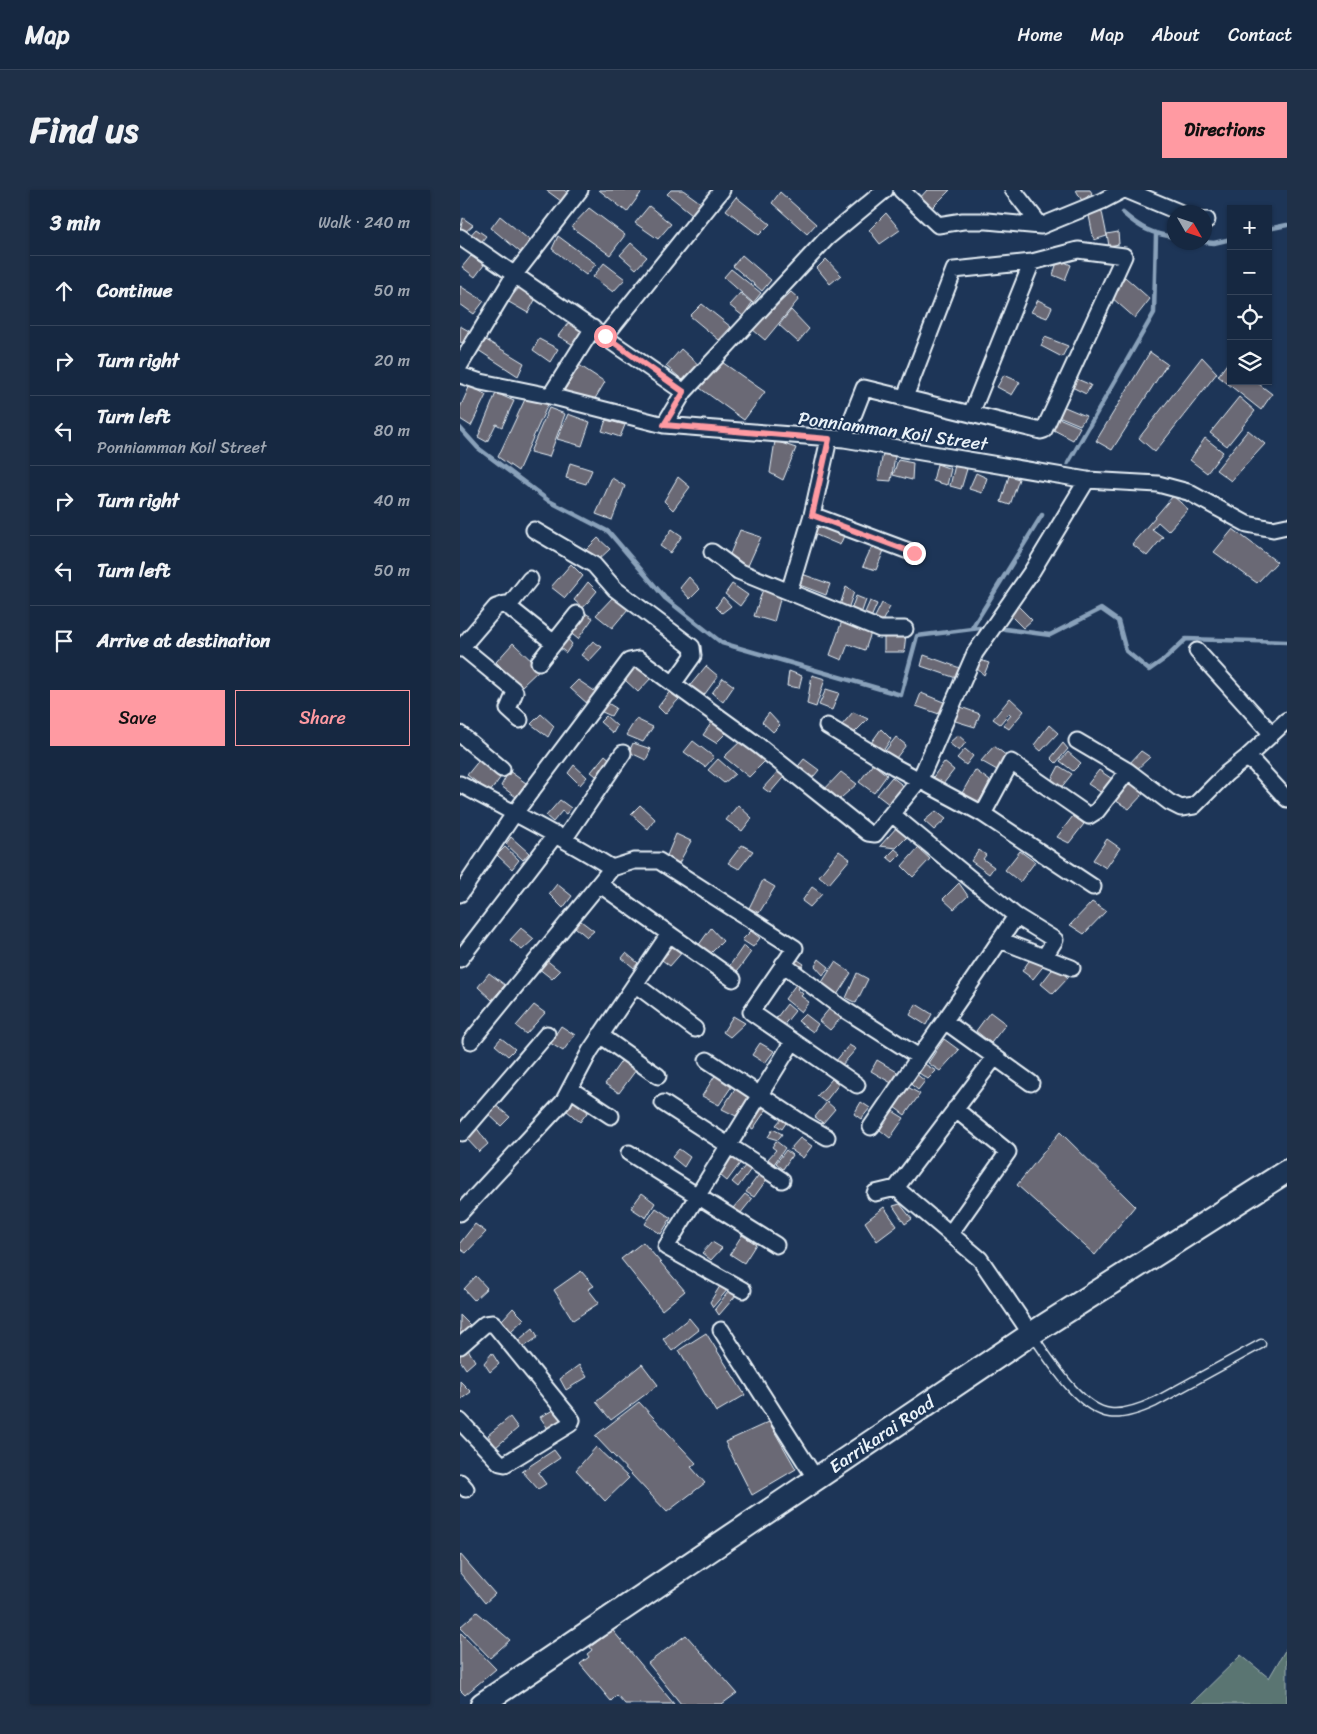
<!DOCTYPE html>
<meta charset="utf-8">
<style>
:root{--surface:#162841;--page:#1f3048;--text:#f1f3f6;--muted:#9ea6b1;--line:#35445a;--accent:#ff9aa2}
body{margin:0;font-family:Sriracha,sans-serif;background:var(--page);color:var(--text)}
.controls{position:absolute;right:15px;top:15px;display:grid;overflow:hidden;border-radius:0px;box-shadow:0 1px 4px #0004}
.controls button{width:45px;height:45px;display:grid;place-items:center;padding:0;border:0;border-bottom:1px solid var(--line);background:var(--surface);color:var(--text);font:25px sans-serif}
.compass{position:absolute;left:707px;top:15px;width:45px;height:45px;border-radius:50%;background:var(--surface);box-shadow:0 1px 4px #0004;rotate:129deg}
.stop{position:absolute;width:15px;height:15px;margin:-11px;border:4px solid #ff9aa2;border-radius:50%;background:#fff}
.stop.end{background:#ff9aa2;border-color:#fff;box-shadow:0 1px 5px #0008}
.list{margin:0;padding:0;list-style:none}
h2{display:flex;justify-content:space-between;align-items:center;height:65px;margin:0;padding:0 20px;font-size:21px}
h2 small{font-size:16px;font-weight:400;color:var(--muted)}
.list li{display:grid;grid-template-columns:32px 1fr auto;gap:15px;align-items:center;box-sizing:border-box;height:70px;padding:0 20px;border-top:1px solid var(--line)}
.list b{display:block;font-size:19px;white-space:nowrap}
.list p{margin:0;font-size:16px;white-space:nowrap;color:var(--muted)}
.list em{font-size:16px;font-style:normal;color:var(--muted)}
.actions{display:flex;gap:10px;padding:15px 20px}
.actions a{flex:1;padding:11px 0;border:1px solid var(--accent);border-radius:0px;text-align:center;font-size:18px;color:var(--accent)}
.actions .main{background:var(--accent);color:#111}
.icon{flex:none;width:28px;height:28px;fill:none;stroke:currentColor;stroke-width:2;stroke-linecap:round;stroke-linejoin:round}
.map{position:relative;flex:none;width:827px;height:1514px;overflow:hidden;border-radius:0px}
header{display:flex;align-items:center;gap:30px;box-sizing:border-box;height:70px;padding:0 25px;background:var(--surface);border-bottom:1px solid var(--line)}
header strong{font-size:24px}
nav{display:flex;gap:28px;margin-inline-start:auto;font-size:18px}
.intro{display:flex;align-items:center;justify-content:space-between;box-sizing:border-box;height:120px;padding:0 30px}
h1{margin:0;font-size:35px}
.button{padding:12px 22px;border-radius:0px;background:var(--accent);color:#111;font-size:18px;font-weight:700}
main{display:flex;gap:30px;padding:0 30px}
aside{flex:1;background:var(--surface);border-radius:0px;box-shadow:0 1px 4px #0004}
.map>svg:first-child{display:block}
</style>
<header>
<strong>Map</strong>
<nav><a>Home</a><a>Map</a><a>About</a><a>Contact</a></nav>
</header>
<div class="intro"><h1>Find us</h1><a class="button">Directions</a></div>
<main>
<aside>
<h2>3 min<small>Walk · 240 m</small></h2>
<ul class="list">
<li><svg class="icon" aria-label="ahead" viewBox="0 0 24 24"><path d="M12 20V5M6 11l6-6 6 6"/></svg><div><b>Continue</b></div><em>50 m</em></li>
<li><svg class="icon" aria-label="right" viewBox="0 0 24 24"><path d="M7 20v-9h11M14 6l5 5-5 5"/></svg><div><b>Turn right</b></div><em>20 m</em></li>
<li><svg class="icon" aria-label="left" viewBox="0 0 24 24"><path d="M17 20v-9H6M10 6l-5 5 5 5"/></svg><div><b>Turn left</b><p>Ponniamman Koil Street</p></div><em>80 m</em></li>
<li><svg class="icon" aria-label="right" viewBox="0 0 24 24"><path d="M7 20v-9h11M14 6l5 5-5 5"/></svg><div><b>Turn right</b></div><em>40 m</em></li>
<li><svg class="icon" aria-label="left" viewBox="0 0 24 24"><path d="M17 20v-9H6M10 6l-5 5 5 5"/></svg><div><b>Turn left</b></div><em>50 m</em></li>
<li><svg class="icon" aria-label="arrive" viewBox="0 0 24 24"><path d="M6 21V4h12l-3 4 3 4H6"/></svg><div><b>Arrive at destination</b></div></li>
</ul>
<div class="actions"><a class="main">Save</a><a>Share</a></div>
</aside>
<div class="map">
<svg width="827" height="1514" viewBox="0 0 827 1514">
<rect width="100%" height="100%" fill="#1d3557"/>
<filter id="ink" filterUnits="userSpaceOnUse"><feTurbulence type="fractalNoise" baseFrequency=".02" numOctaves="2"/><feDisplacementMap in="SourceGraphic" scale="10" xChannelSelector="R" yChannelSelector="G"/><feConvolveMatrix kernelMatrix="1 2 1 2 8 2 1 2 1" color-interpolation-filters="sRGB"/></filter>
<g filter="url(#ink)">
<path fill="#5a7572" stroke="#a1b3b5" d="M827 1457V1514H731L781 1465 809 1488Z"/>
<g fill="none" stroke-linecap="round" stroke-linejoin="round">
<path stroke="#89a1ba" stroke-width="4.5" d="M663 23C680 38 692 44 714 47
M808 39 827 35
M744 52 754 53 771 49
M0 238 18 258 89 311 149 342 205 408 262 453 441 505 457 446 520 438
M608 273 694 123 696 45
M512 438 582 325
M545 439 590 445 641 419 658 431 666 461 689 480 706 468 726 449 827 452"/>
</g>
<path fill="#6b6975" stroke="#e8f1f8" d="M86 0H104L112 6 105 14Z
M139 0H183L167 22Z
M211 0H223L241 13 232 24 207 4Z
M467 0H490L470 20 459 9Z
M616 0H630L632 3 622 11Z
M320 2 356 34 347 44 312 13Z
M276 7 310 34 299 45 266 20Z
M189 16 211 34 198 49 175 33Z
M641 17 647 46 634 50 628 21Z
M129 18 165 45 150 65 111 37Z
M426 23 440 40 420 54 409 40Z
M40 26 73 53 65 66 31 38Z
M3 28 13 35 4 43 0 41Z
M16 39 26 46 18 56 7 49Z
M658 42 659 54 649 56 647 44Z
M98 46 136 74 126 85 92 59Z
M171 53 187 67 176 79 160 65Z
M282 65 311 90 302 101 273 76Z
M11 66 24 75 15 87 2 77Z
M366 69 381 85 370 94 357 78Z
M598 69 611 75 605 90 593 85Z
M144 73 165 89 153 102 133 87Z
M271 79 301 103 293 113 264 87Z
M665 87 690 109 675 128 651 107Z
M62 95 76 108 68 123 47 111Z
M0 96 24 111 14 124 0 114Z
M331 102 339 109 305 150 292 139Z
M280 103 292 113 283 126 269 115Z
M578 110 592 117 587 128 571 122Z
M242 114 271 137 259 150 230 126Z
M331 120 349 139 338 152 319 135Z
M109 132 126 142 117 157 98 146Z
M0 136 9 141 2 153 0 152Z
M585 147 608 156 602 167 581 156Z
M79 149 98 159 90 172 73 160Z
M26 150 64 173 58 186 18 160Z
M221 159 240 176 225 192 206 176Z
M690 162 707 174 652 260 636 251Z
M742 167 757 183 695 262 679 248Z
M259 170 305 202 284 230 237 196Z
M769 171 771 172V191H795L812 204 801 220 758 186Z
M119 175 145 192 133 212 103 203Z
M544 185 560 192 552 205 537 197Z
M617 189 631 195 626 204 612 197Z
M10 195 26 205 11 236 0 229V218Z
M36 203 54 211 42 237 36 234 27 252 18 247Z
M67 205 89 212 58 281 38 267Z
M779 207 795 221 767 256 750 243Z
M600 215 626 226 620 235 596 225Z
M89 218 105 224 89 267 70 262Z
M108 224 130 232 122 256 97 249Z
M594 226 620 237 613 250 588 237Z
M146 230 165 235 160 247 142 241Z
M788 240 805 254 771 291 756 280Z
M745 248 763 262 747 283 730 270Z
M315 251 336 258 323 290 310 283Z
M423 263 435 266 431 291 418 290Z
M438 270 453 273 452 290 433 285Z
M110 273 132 280 126 294 106 288Z
M477 274 491 279 487 295 473 291Z
M495 275 507 279 501 299 490 296Z
M516 283 527 288 522 303 509 299Z
M549 286 559 289 550 315 541 312Z
M218 287 230 297 213 320 204 311Z
M152 288 165 296 152 330 136 324Z
M713 306 728 319 708 341 698 332 692 339 703 347 687 366 672 354Z
M353 329 386 341 380 355 349 342Z
M212 339 222 346 210 363 200 356Z
M773 339 817 372 797 393 754 362Z
M280 340 301 347 287 378 268 369Z
M138 348 150 359 136 372 124 362Z
M413 354 425 358 416 380 403 376Z
M111 374 123 386 105 408 91 397Z
M342 384 370 394 366 405 337 394Z
M229 387 240 399 230 409 220 398Z
M128 392 137 401 123 418 114 410Z
M272 394 288 405 280 416 265 404Z
M304 396 322 402 314 432 294 426Z
M386 397 394 402 388 419 380 415Z
M396 406 406 410 401 424 391 420Z
M153 407 168 419 152 438 136 425Z
M263 407 271 416 262 423 256 417Z
M410 411 417 414 410 430 403 427Z
M422 413 430 417 420 435 412 433Z
M557 415 572 430 563 438 550 425Z
M122 421 133 428 118 449 108 441Z
M383 428 412 440 405 460 388 454 382 470 370 465Z
M424 444H446L444 462H424Z
M105 446 112 454 106 463 97 455Z
M133 451 142 457 129 471 121 465Z
M53 453 80 479 61 497 36 472Z
M464 465 500 478 496 488 461 476Z
M517 469 529 473 524 485 515 477Z
M177 474 192 487 178 502 165 490Z
M246 476 258 486 242 508 228 498Z
M329 481 342 486 339 498 327 496Z
M352 485 365 489 356 517 347 514Z
M263 488 274 496 263 512 252 503Z
M118 490 139 504 129 515 110 498Z
M366 499 379 503 372 520 359 515Z
M211 500 220 508 205 524 198 517Z
M461 503 486 513 482 525 456 516Z
M550 508 564 521 549 539 543 535 551 525 549 523 540 534 533 529Z
M146 512 156 518 151 526 140 521Z
M498 516 520 524 515 537 492 530Z
M393 522 408 529 392 545 381 536Z
M309 523 320 535 313 542 302 532Z
M81 524 94 536 88 547 71 534Z
M146 526 157 536 153 543 140 532Z
M176 529 193 537 183 552 166 545Z
M254 529 270 539 256 553 243 545Z
M589 535 598 543 581 561 574 555Z
M421 539 431 549 421 564 411 553Z
M498 545 506 552 499 561 489 553Z
M436 547 446 555 433 572 422 565Z
M283 549 306 570 289 587 264 567Z
M233 551 254 567 245 577 224 562Z
M173 553 191 559 186 570 169 562Z
M603 553 608 559 596 573 591 568Z
M534 556 547 566 537 580 521 571Z
M505 559 513 566 506 575 497 568Z
M681 561 690 567 675 581 668 575Z
M608 562 621 573 613 581 600 571Z
M145 565 153 572 140 589 131 582Z
M20 569 43 584 30 602 7 585Z
M258 569 275 584 264 593 248 580Z
M344 569 359 580 349 592 335 580Z
M484 572 494 580 480 598 471 590Z
M413 574 427 585 414 603 399 592Z
M114 575 127 587 120 595 108 583Z
M599 576 612 584 600 599 591 591Z
M321 578 327 583 310 603 303 598Z
M515 580 530 591 518 614 502 603Z
M639 580 655 591 645 605 628 594Z
M49 581 66 593 56 607 41 596Z
M381 582 397 594 374 614 361 603Z
M432 587 445 597 430 615 417 605Z
M669 592 684 603 669 619 653 609Z
M100 610 111 618 106 624 102 621 93 632 86 626Z
M180 615 195 629 188 639 171 624Z
M278 615 292 628 282 641 266 630Z
M476 621 486 629 474 640 464 631Z
M613 626 624 634 609 653 597 647Z
M437 637 448 646 436 658 420 656Z
M216 644 231 651 219 673 206 668Z
M51 647 69 663 63 670 46 654Z
M647 649 660 658 646 678 633 670Z
M282 655 293 661 279 679 268 673Z
M45 657 59 670 52 679 37 665Z
M458 658 470 669 453 687 442 676Z
M435 659 441 664 433 672 427 667Z
M519 660 526 665 523 669 534 677 529 684 511 671Z
M379 661 390 669 369 694 359 686Z
M560 661 575 672 560 692 545 680Z
M303 690 315 697 299 723 289 718Z
M499 693 508 706 494 719 483 709Z
M97 694 112 706 103 718 89 704Z
M352 697 362 704 350 717 342 711Z
M632 712 646 721 624 744 610 735Z
M121 731 134 741 127 747 115 737Z
M61 738 74 749 62 760 50 750Z
M251 738 263 751 249 765 238 756Z
M291 741 300 748 293 757 282 750Z
M210 750 224 760 210 776 202 770 208 763 202 759Z
M284 755 291 762 275 784 268 778Z
M166 763 178 773 174 778 162 768Z
M332 766 344 774 339 782 327 773Z
M571 768 586 773 573 789 562 781Z
M85 769 100 781 92 789 78 778Z
M359 769 369 777 363 785 355 776Z
M375 772 391 783 377 805 361 794Z
M595 776 608 788 593 804 581 794Z
M29 783 45 795 32 810 18 797Z
M397 783 408 789 396 813 386 808Z
M337 793 340 795 337 799 343 804 341 806 349 812 341 822 325 809Z
M327 814 335 821 322 837 314 831Z
M456 814 472 824 466 835 450 825Z
M74 815 85 823 66 844 56 836Z
M370 818 381 828 370 840 359 831Z
M530 822 546 834 531 853 516 841Z
M345 824 358 834 353 842 338 831Z
M273 826 285 833 270 847 263 842Z
M101 836 115 845 103 861 90 853Z
M41 848 55 859 48 866 35 855Z
M484 849 499 860 480 881 468 873Z
M300 853 314 861 305 873 292 865Z
M389 855 396 859 381 876 375 872Z
M162 870 176 880 159 903 145 894Z
M417 870 439 883 433 894 411 881Z
M463 873 476 881 468 889 456 881Z
M455 883 465 891 458 900 448 892Z
M256 884 274 893 259 915 242 906Z
M372 889 379 894 365 912 357 906Z
M278 894 291 904 276 926 262 919Z
M446 896 460 904 445 925 434 917Z
M107 902 130 919 120 932 99 914Z
M29 910 50 927 41 936 22 918Z
M301 911 308 917 293 939 286 935Z
M367 912 375 919 363 933 355 927Z
M401 912 410 918 401 929 394 924Z
M431 920 444 928 430 948 420 940Z
M323 927 328 930 322 939 316 935Z
M16 937 28 954 19 962 5 947Z
M313 939 322 944 318 950 308 947Z
M600 942 675 1016 635 1065 557 995Z
M340 948 352 956 343 968 330 959Z
M316 951 325 958 314 974 308 969 316 960 312 957Z
M219 959 230 967 224 977 212 967Z
M326 960 332 965 323 979 316 973Z
M267 962 281 972 267 991 255 981Z
M286 975 291 979 278 997 272 992Z
M300 983 307 989 294 1007 286 1002Z
M182 1003 195 1013 186 1028 171 1018Z
M285 1004 292 1009 280 1024 273 1018Z
M440 1014 452 1029 445 1034 433 1016Z
M424 1017 437 1036 417 1051 405 1032Z
M196 1018 211 1028 201 1044 185 1034Z
M15 1034 26 1042 6 1063 0 1059V1053Z
M282 1045 296 1054 284 1073 270 1064Z
M183 1052 225 1101 202 1120 161 1069Z
M252 1052 262 1058 251 1070 242 1063Z
M121 1081 134 1096 128 1099 139 1113 113 1130 94 1100Z
M16 1086 27 1098 14 1110 4 1099Z
M262 1093 268 1099 253 1117 250 1112Z
M271 1098 278 1103 259 1125 255 1119Z
M53 1118 64 1129 51 1141 42 1130Z
M0 1125 12 1137 2 1145 0 1143Z
M229 1128 239 1140 212 1161 203 1149Z
M73 1138 78 1147 58 1161 54 1154Z
M246 1143 285 1205 256 1222 219 1160Z
M6 1156 15 1171 6 1179 0 1170V1161Z
M32 1163 39 1174 30 1182 24 1173Z
M182 1174 198 1195 151 1230 136 1212Z
M119 1175 127 1187 106 1200 100 1189Z
M0 1191 11 1202 0 1210Z
M179 1212 236 1273 231 1277 245 1293 207 1322 135 1246Z
M97 1218 105 1229 89 1240 80 1227Z
M50 1227 58 1238 36 1257 28 1245Z
M309 1232 336 1279 292 1305 265 1252Z
M136 1257 169 1288 145 1311 116 1280Z
M94 1260 100 1268 78 1283 86 1294 78 1299 62 1281Z
M0 1364 35 1404 25 1413 0 1383Z
M17 1422 50 1450 30 1468 0 1437Z
M153 1440 154 1442 214 1514H165L157 1505 151 1511 120 1474 129 1467 127 1464 132 1460 130 1457Z
M0 1442 36 1479 5 1505 0 1500Z
M226 1445 277 1503 262 1514H221L188 1473Z"/>
<g fill="none" stroke-linecap="round" stroke-linejoin="round">
<g stroke="#e8f1f8" stroke-width="11">
<path id="lane" d="M573 1146C590 1170 619 1219 650 1223 665 1225 682 1218 695 1212L801 1154"/>
</g>
<g stroke="#e8f1f8" stroke-width="19">
<path id="street" d="M441 0 478 35 503 31H527L581 36 642 11 663 0
M553 0 581 36
M666 0 719 22
M744 30H747
M0 47 224 202
M145 146 262 0
M0 175 55 84 120 0
M0 185 21 192 90 206 204 235 384 249 627 290 698 294 728 302 787 334 813 339 827 336
M90 206 133 138
M511 224 572 72
M204 235 224 202 367 48 425 0
M384 249 404 198 581 241 584 240 664 66 618 60 572 72 494 80 445 207
M352 325 454 363
M74 340 134 375 155 399 232 457 233 466 213 494
M252 362 278 381 420 439H445
M329 402 352 325 369 249
M48 417 70 389
M2 457 53 499 55 502 48 519 60 530
M0 459 36 417 45 414 94 453
M737 461 812 544
M79 472 117 424
M367 536 435 577 523 624 633 697
M0 544 42 579
M617 551 668 581 709 612 721 618 734 616 767 583 786 568 795 574 827 609
M786 568 827 530
M0 594C51 622 103 647 152 678
M523 624 551 572 629 626 637 621 668 581
M433 625 556 726 595 750 585 766
M105 648 163 563
M139 694 273 789
M0 704 54 624 169 471 179 469 299 556 408 643 415 644 460 589 515 463 572 381 627 290
M540 750 612 778
M0 769 96 644
M323 774 379 816 459 867
M176 795 235 839
M486 832 571 893
M140 845 198 886
M11 851 152 678 174 671H199L335 758 291 822 397 895
M247 870 344 934 367 947
M110 899 151 926
M203 913 322 990
M411 937C459 866 509 798 556 726
M0 941 2 943 87 844
M169 963 316 1055
M436 998 535 867
M415 1003 436 998 520 1069 571 1144
M0 1023 103 912 130 861 209 744
M490 1044 548 962 495 919
M283 1100 206 1057 333 851
M261 1140 356 1289
M0 1156 25 1134 33 1133 112 1230 110 1234 45 1274 40 1273 0 1231
M0 1292 6 1299"/>
</g>
<g stroke="#e8f1f8" stroke-width="26">
<g id="secondary">
<path id="s1" d="M22 1514 571 1144 827 981"/>
</g>
</g>
<use href="#lane" stroke="#1d3557" stroke-width="8"/>
<use href="#street" stroke="#1d3557" stroke-width="15"/>
<use href="#secondary" stroke="#1d3557" stroke-width="22"/>
</g>
</g>
<g fill="none" stroke-linecap="round" stroke-linejoin="round" filter="url(#ink)">
<path stroke="#ff9aa2" stroke-width="6" d="M145 146 224 202 204 235 369 249 352 325 454 363"/>
</g>
<g text-anchor="middle" dominant-baseline="central" stroke-width="4" stroke-linejoin="round" paint-order="stroke">
<g font-size="18" fill="#e8f1f8" stroke="#1d3557">
<text transform="translate(433 241) rotate(8)">Ponniamman Koil Street</text>
<text stroke="none"><textPath href="#s1" startOffset="482">Earrikarai Road</textPath></text>
</g>
</g>
</svg>
<div class="controls">
<button>+</button>
<button>−</button>
<button><svg class="icon" aria-label="locate" viewBox="0 0 24 24"><circle cx="12" cy="12" r="6"/><path d="M12 2v4M12 18v4M2 12h4M18 12h4"/></svg></button>
<button><svg class="icon" aria-label="layers" viewBox="0 0 24 24"><path d="M12 4l9 5-9 5-9-5zM3 14l9 5 9-5"/></svg></button>
</div>
<svg class="compass" viewBox="-18 -18 36 36"><path d="M0-13l5 13h-10z" fill="#e53935"/><path d="M0 13l5-13h-10z" fill="#9ea6b1"/></svg>
<div class="stop" style="left:145px;top:146px"></div>
<div class="stop end" style="left:454px;top:363px"></div>
</div>
</main>
